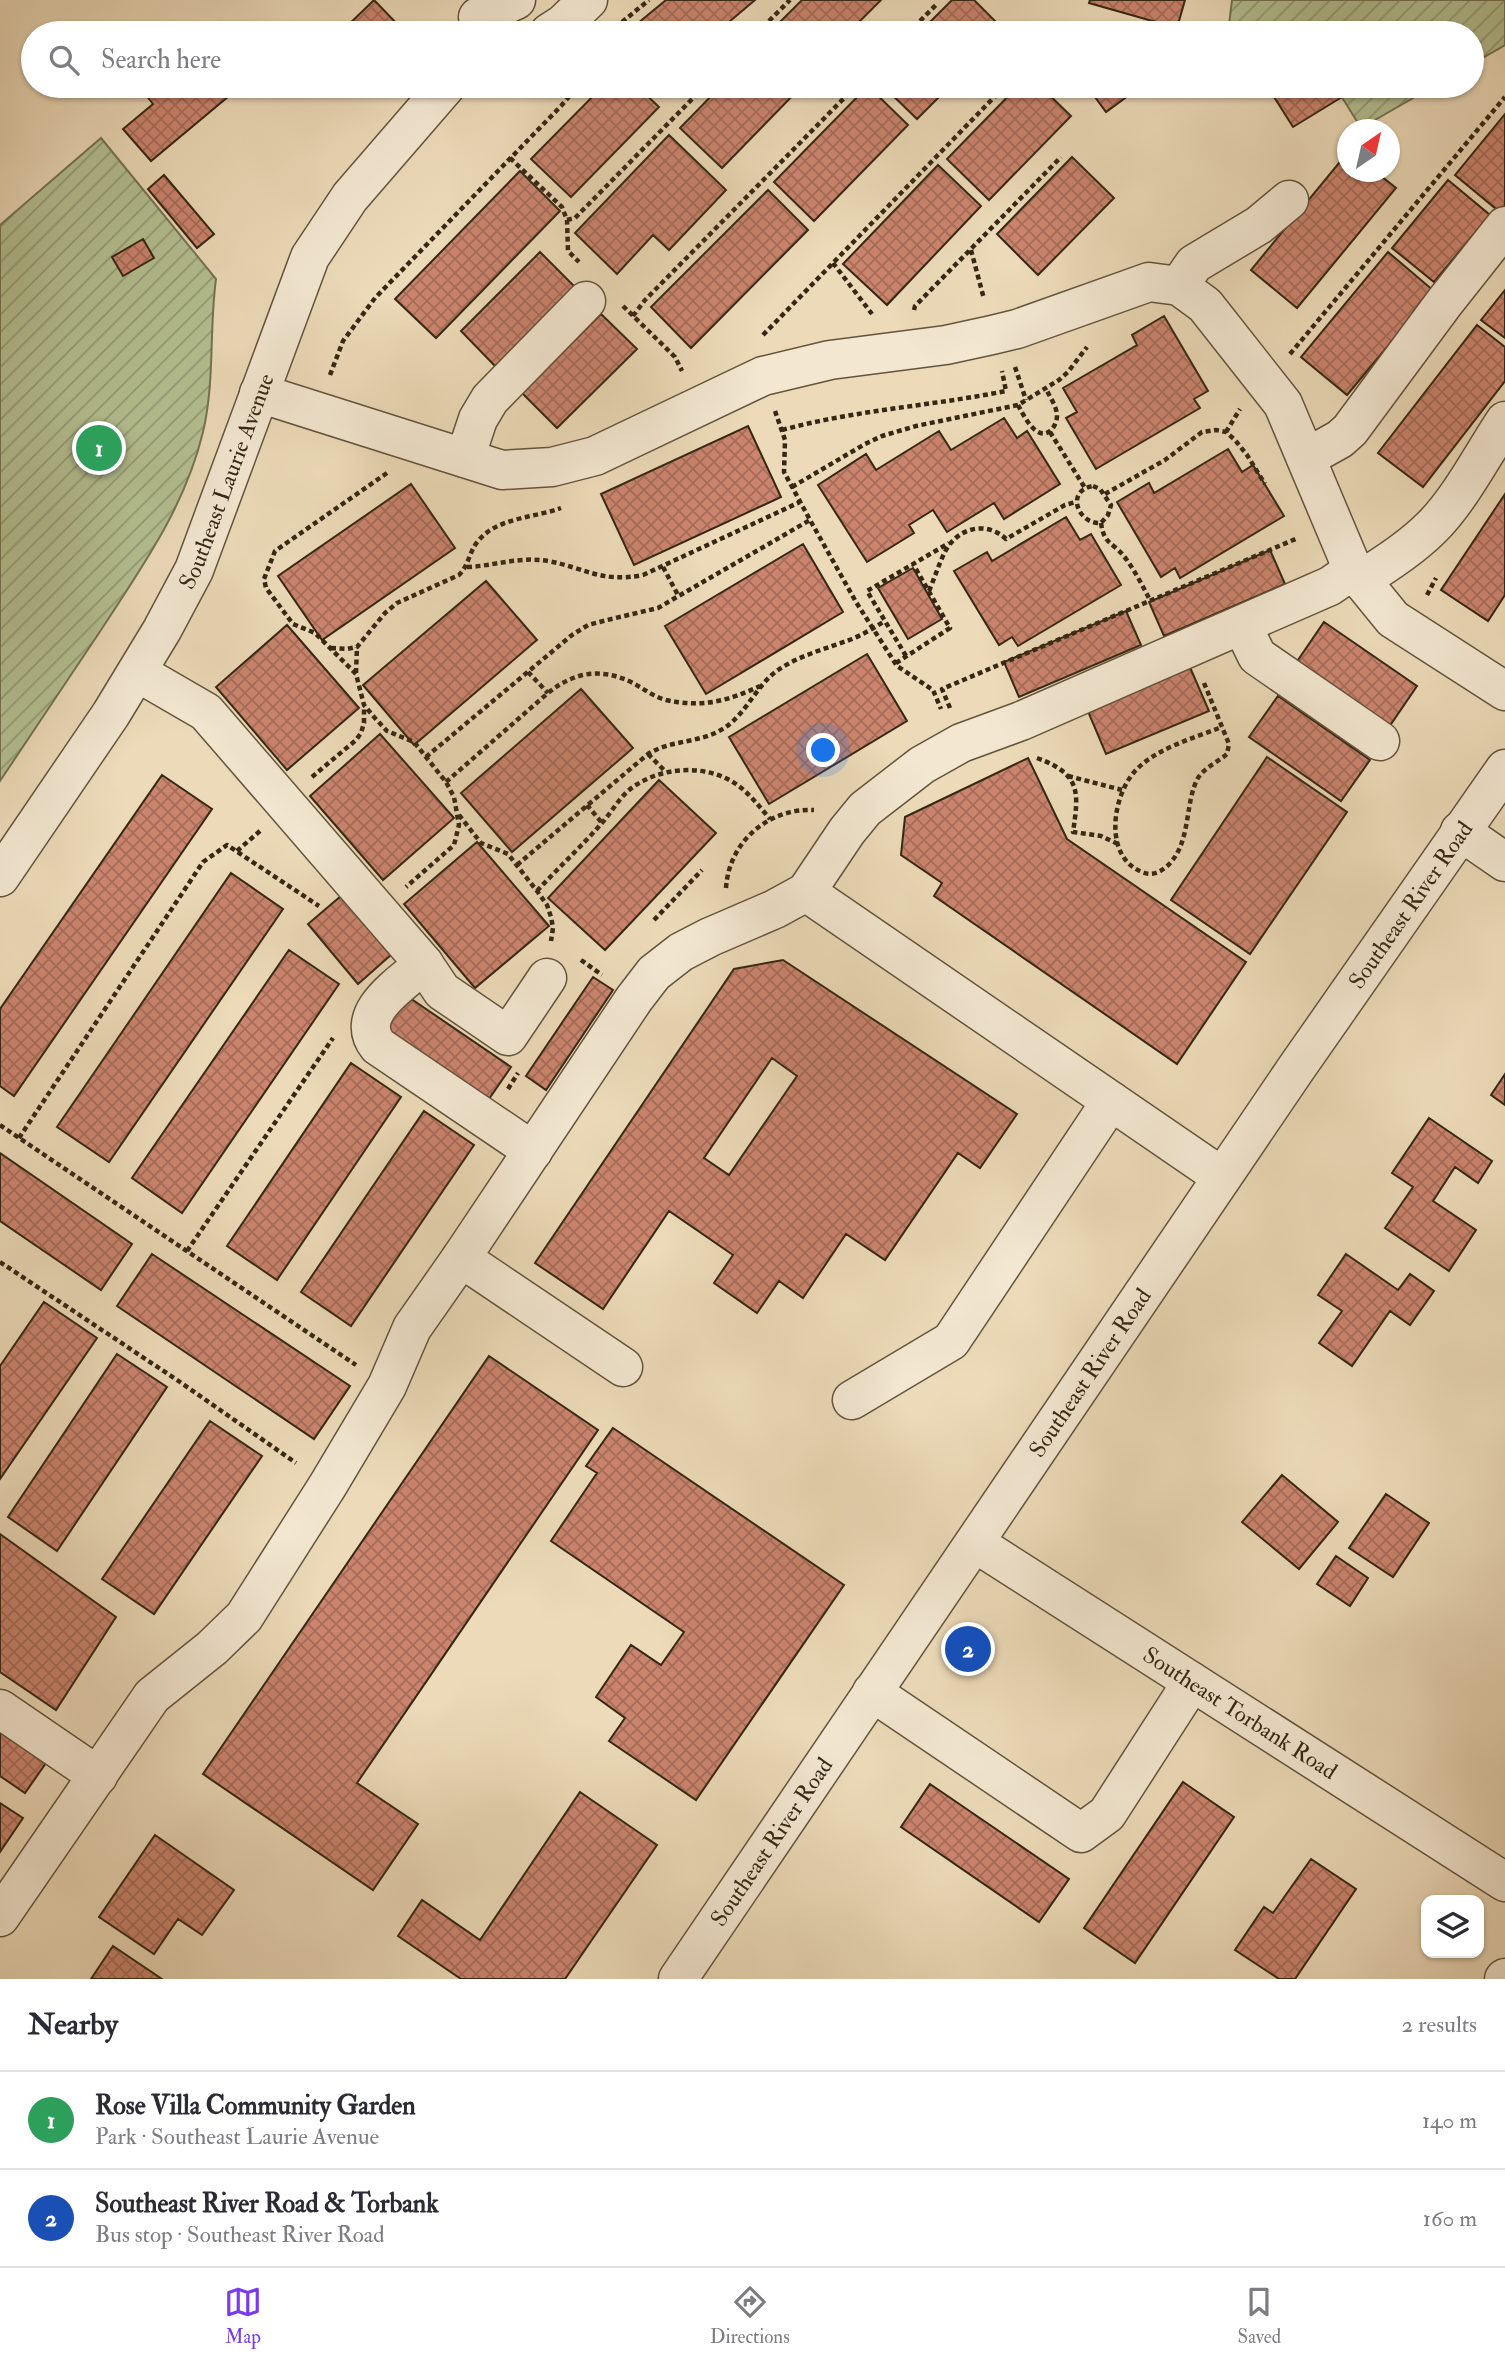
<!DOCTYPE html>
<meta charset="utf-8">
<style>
:root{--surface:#fff;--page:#f2f2f3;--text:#2b2b33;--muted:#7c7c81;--line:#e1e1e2;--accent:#7c3aed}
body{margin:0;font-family:"IM FELL Double Pica",serif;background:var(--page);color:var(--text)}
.controls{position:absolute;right:21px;bottom:21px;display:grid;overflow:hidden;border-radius:14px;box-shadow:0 2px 5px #0004}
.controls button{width:63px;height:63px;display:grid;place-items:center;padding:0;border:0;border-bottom:2px solid var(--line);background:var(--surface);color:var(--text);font:35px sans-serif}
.compass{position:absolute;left:1337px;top:119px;width:63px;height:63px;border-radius:50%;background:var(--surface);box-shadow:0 2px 5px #0004;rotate:34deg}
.you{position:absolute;left:824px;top:751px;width:24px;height:24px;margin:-18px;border:5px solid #fff;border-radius:50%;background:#1a73e8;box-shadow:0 0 0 10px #1a73e833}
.badge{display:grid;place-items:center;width:46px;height:46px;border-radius:50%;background:var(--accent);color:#fff;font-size:23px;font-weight:700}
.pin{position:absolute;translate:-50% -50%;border:4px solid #fff;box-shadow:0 2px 7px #0006}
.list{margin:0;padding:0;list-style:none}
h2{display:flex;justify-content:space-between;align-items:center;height:91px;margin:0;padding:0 28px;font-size:30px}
h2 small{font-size:23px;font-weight:400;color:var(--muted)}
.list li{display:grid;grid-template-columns:46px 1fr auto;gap:21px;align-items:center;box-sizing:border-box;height:98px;padding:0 28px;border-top:2px solid var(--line)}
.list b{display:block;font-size:26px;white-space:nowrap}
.list p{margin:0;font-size:23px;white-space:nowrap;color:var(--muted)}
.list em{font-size:23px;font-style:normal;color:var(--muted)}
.icon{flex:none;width:38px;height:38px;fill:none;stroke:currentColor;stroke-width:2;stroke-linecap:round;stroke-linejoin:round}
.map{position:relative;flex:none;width:1505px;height:1979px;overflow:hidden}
.search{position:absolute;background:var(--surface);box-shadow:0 2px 5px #0004;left:21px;right:21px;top:21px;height:77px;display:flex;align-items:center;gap:18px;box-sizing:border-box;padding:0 24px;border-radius:38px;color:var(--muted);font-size:26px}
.sheet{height:287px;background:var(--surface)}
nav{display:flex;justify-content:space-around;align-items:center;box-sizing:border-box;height:98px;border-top:2px solid var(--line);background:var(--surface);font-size:19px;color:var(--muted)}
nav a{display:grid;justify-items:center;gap:4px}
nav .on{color:var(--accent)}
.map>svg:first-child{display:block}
</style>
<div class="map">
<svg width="1505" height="1979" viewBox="0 0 1505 1979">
<defs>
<pattern id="garden-furrows" width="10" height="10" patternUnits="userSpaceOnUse" patternTransform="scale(1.75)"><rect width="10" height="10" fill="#b4c092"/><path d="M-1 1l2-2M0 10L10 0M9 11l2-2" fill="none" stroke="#939c76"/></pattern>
<pattern id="building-cross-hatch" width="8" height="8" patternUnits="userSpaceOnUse" patternTransform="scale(1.75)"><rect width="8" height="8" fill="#cb846e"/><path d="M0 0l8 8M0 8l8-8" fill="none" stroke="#a66c59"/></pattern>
</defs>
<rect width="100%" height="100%" fill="#ecdab8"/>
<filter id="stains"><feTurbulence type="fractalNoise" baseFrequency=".00286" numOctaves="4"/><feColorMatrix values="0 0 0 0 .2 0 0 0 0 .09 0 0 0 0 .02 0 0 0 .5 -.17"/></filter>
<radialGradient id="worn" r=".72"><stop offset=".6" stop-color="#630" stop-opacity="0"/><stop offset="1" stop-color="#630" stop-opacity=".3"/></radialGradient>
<path fill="url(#garden-furrows)" stroke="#747453" stroke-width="2" d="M1232 0H1505V45L1472 64V33H1228Z
M1335 86H1434L1361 128Z
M101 138 216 279C209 330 215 381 203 432 185 507 142 567 101 630 67 680 34 731 0 781V225Z"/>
<path fill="url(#building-cross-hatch)" stroke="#352714" stroke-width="2" fill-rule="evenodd" d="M374 0 405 32 340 33Z
M666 0H755L716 33H626Z
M802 0H881L848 33H784L776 26Z
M952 0H974L1004 30 1001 33H919Z
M1090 0H1185L1177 28 1089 3Z
M220 22 230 33H207Z
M155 86H241L151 161 123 129 153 104 145 94Z
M603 86H637L659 107 571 197 531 159Z
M721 86H802L722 168 680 128Z
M868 86 908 125 814 221 774 182Z
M883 86H950L917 119Z
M1018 86H1040L1071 116 989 200 947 159Z
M1087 86H1115L1125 98 1106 112Z
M1267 86H1335L1342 97 1293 127Z
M1505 114V208L1501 213 1455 175Z
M669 135 726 190 669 250 653 235 617 274 575 233Z
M1348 152V172H1376L1396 188 1297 308 1251 270Z
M1072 157 1114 198 1038 275 997 234Z
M938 165 981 206 887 305 843 264Z
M520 171 560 211 436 338 395 299Z
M164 175 214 234 197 248 148 189Z
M1448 180 1490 215 1434 282 1392 248Z
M768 190 808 230 691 348 651 307Z
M143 239 154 258 123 276 112 257Z
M540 252 575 287 496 367 461 331Z
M1388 252 1434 291 1347 395 1301 357Z
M1505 290V338L1481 320Z
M601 314 637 349 557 428 522 393Z
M1164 316 1208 391 1194 399 1200 408 1096 469 1066 418 1077 412 1063 388 1137 345 1132 335Z
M1477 325 1505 347V381L1423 487 1378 453Z
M1004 418 1017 438 1027 431 1060 484 1004 519 994 503 947 532 933 510 909 525 914 533 867 562 818 485 866 454 876 470 939 431 951 450Z
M748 426 781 497 634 565 601 494Z
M1228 449 1242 472 1253 465 1284 516 1180 578 1175 568 1161 577 1117 502 1149 483 1154 493Z
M411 484 455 548 322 640 278 576Z
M1505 494V595L1488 621 1441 590Z
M1066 517 1080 540 1091 534 1121 585 1018 646 1012 637 999 645 954 571 987 552 992 561Z
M803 544 843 612 706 694 665 626Z
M1270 550 1285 584 1164 636 1149 602Z
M913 568 942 619 908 639 878 588Z
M486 581 537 640 414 745 363 685Z
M1126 611 1141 645 1019 697 1004 662Z
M1324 622 1417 686 1389 727 1296 663Z
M287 625 359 708 287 770 216 687Z
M867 654 907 721 769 804 729 737Z
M1189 665 1209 711 1106 754 1087 709Z
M581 689 633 748 512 852 461 793Z
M1278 696 1370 760 1341 801 1249 737Z
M380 734 454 818 383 880 310 796Z
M1267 757 1347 812 1250 954 1171 900Z
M1028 758 1067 839 1246 962 1177 1064 934 896 942 883 901 855 905 817Z
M162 775 212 809 14 1096 0 1086V1009Z
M659 780 716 833 605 950 548 898Z
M477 842 549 926 475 988 404 904Z
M231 873 283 909 109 1162 57 1127Z
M341 896 391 955 358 984 308 924Z
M289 950 339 984 182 1213 132 1178Z
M783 960 1017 1114 980 1168 958 1153 885 1260 846 1234 803 1298 779 1281 757 1313 714 1283 733 1255 669 1211 603 1309 535 1263 734 969ZM772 1058 797 1076 729 1175 704 1158Z
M593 977 613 990 546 1090 526 1076Z
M407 996 511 1067 482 1109 378 1038Z
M351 1063 401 1097 277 1280 227 1246Z
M1505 1074V1105L1491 1095Z
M424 1111 474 1145 351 1326 301 1292Z
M1429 1118 1492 1161 1478 1183 1455 1167 1433 1201 1476 1230 1449 1271 1385 1228 1413 1187 1392 1173Z
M0 1153 132 1244 101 1290 0 1221Z
M152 1254 350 1386 314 1439 117 1306Z
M1346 1254 1398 1290 1410 1274 1434 1291 1410 1325 1390 1311 1352 1366 1319 1343 1342 1311 1318 1295Z
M44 1302 97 1338 0 1479V1366Z
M117 1354 167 1387 57 1551 8 1517Z
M489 1356 598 1430 357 1783 418 1824 373 1890 203 1774Z
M210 1421 262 1456 154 1614 102 1579Z
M613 1428 844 1585 696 1800 609 1741 625 1718 596 1697 631 1645 661 1665 684 1632 551 1541 597 1473 586 1466Z
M1282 1475 1338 1522 1299 1569 1242 1522Z
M1386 1494 1429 1523 1393 1577 1349 1548Z
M0 1534 116 1617 56 1710 0 1672Z
M1336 1556 1368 1578 1350 1606 1317 1584Z
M0 1732 46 1763 25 1793 0 1776Z
M1183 1782 1234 1817 1135 1963 1084 1928Z
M930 1784 1069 1879 1039 1922 901 1827Z
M580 1792 657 1845 565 1979H461L398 1936 422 1900 480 1940Z
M0 1803 23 1818 0 1852Z
M155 1835 234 1890 202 1935 178 1919 154 1954 99 1917Z
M1311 1859 1356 1889 1295 1979H1279L1235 1950 1264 1907 1273 1913Z
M113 1946 162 1979H91Z"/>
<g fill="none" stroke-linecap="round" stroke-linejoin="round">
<g stroke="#63543d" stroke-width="41">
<g id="minor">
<path d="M478 17 516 0"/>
<path d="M549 33 563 24 588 0"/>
<path d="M1179 286 1194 264 1259 225 1289 200"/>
<path d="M259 393 502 470 552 467 595 456 763 376 830 360 946 345 992 335 1017 329 1149 282 1179 286 1205 305 1283 404 1353 570 1393 619 1505 691"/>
<path d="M465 458 478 419 490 399 586 301"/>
<path d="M1306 458 1340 439 1350 430 1444 303 1505 226"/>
<path d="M1360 580C1385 565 1410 549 1431 528 1459 501 1483 454 1505 421"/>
<path d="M1242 625 1257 656 1380 741"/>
<path d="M137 672 206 712 424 964 442 991 508 1036 547 978"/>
<path d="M1460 831 1505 862"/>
<path id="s1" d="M0 877 111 714 162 630 194 570 310 257 350 197 446 86"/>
<path d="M806 892 1222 1177"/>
<path d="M424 964C403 983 352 1013 378 1046L533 1151"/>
<path d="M461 1258 623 1367"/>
<path d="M852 1400 951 1341 1111 1101"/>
<path id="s2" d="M975 1543 1505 1882"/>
<path d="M872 1692 1081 1833 1107 1814 1192 1682"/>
<path d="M0 1709 98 1776"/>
<path d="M0 1917 152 1696 212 1648 244 1617 328 1485 387 1386 412 1328 461 1258 634 999 654 973 681 952 710 937 775 909 806 892 847 831 865 809 922 765 961 743 1021 721 1330 586 1353 570"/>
<path id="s3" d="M678 1979 1295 1070 1505 769"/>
<path d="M1504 1979 1505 1978"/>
</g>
</g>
<path stroke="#352714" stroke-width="4.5" stroke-dasharray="5 3.5" stroke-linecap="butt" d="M622 22 649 0
M757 33 790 0
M908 33 937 4
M510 158 562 207 567 220 568 251 579 262
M567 220 575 218 705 86
M971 250 984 299
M833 263 872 314
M623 306 675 357 682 371
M914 310 915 306 1061 157
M633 316 645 300 856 86
M763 335 1005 86
M1290 354 1505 97
M1015 367 1026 400
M330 375 343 341 375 298 561 106 578 86
M1018 405C1023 414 1036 442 1050 431 1054 428 1057 421 1057 416 1057 407 1050 397 1046 389
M775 411 785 440 784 472 810 520 856 602 897 666 933 690 941 709
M782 430C855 410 931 406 1006 391L1002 371
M1050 432 1085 488
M1226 432 1240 409
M387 473 275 551 264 579 266 588 293 624 315 633 356 674 364 705 374 717 387 731 414 742 446 782 454 797 459 825 454 845 406 887
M1093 486 1100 489 1111 505 1108 515 1101 523C1079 525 1064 491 1093 486Z
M792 487 865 444 882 436 916 426 1018 405 1059 380 1068 372 1087 347
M1105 494 1165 460 1202 432 1216 430 1226 432 1235 440 1247 455 1265 484
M1101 523C1104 544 1111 541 1123 555 1133 567 1142 585 1150 600
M467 567C494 566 520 556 548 561 586 568 600 583 643 575L800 502
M663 567 679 597
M929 591C935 577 939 563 946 550 959 527 987 521 1006 539L1065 505 1076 502
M1427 595 1436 578
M331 648 347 649 357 647 385 613 397 603 459 575C469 565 469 552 478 541 498 517 534 518 561 508
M906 656 867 591 949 543
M896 663 950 628 913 564
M528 672 548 693
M356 673 357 647
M1204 683 1229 744 1227 754C1218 762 1205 767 1198 778 1184 803 1192 845 1166 867 1159 873 1151 876 1142 872 1102 856 1113 794 1136 770 1157 748 1194 738 1222 727
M950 708 942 689 1298 538
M648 754 666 772
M426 757 572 635 588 625 607 620 658 608 810 520
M1037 758C1081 774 1079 792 1073 832L1101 836 1118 844
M1068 776 1122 790
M312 777 356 740 361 733 364 723V706
M446 782 548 693C574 672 601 667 633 683 644 689 654 697 666 700 702 708 728 701 760 686
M587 805 602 823
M459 815 481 843 508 854 537 891 547 905 551 917 553 928 551 941
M237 851 260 831
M517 865 648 754C671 740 697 743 719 731 745 718 755 686 778 670 800 655 828 648 852 639 864 634 875 627 885 621
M726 888C729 841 769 808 814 810
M537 891C558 868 581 847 601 824 612 812 620 796 633 787 663 766 706 764 736 784 749 793 759 806 770 819
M654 920 702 870
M581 960 602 975
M508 1089 518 1073
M0 1125 356 1365
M19 1138 203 862 227 845 319 906
M187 1251 333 1038
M0 1262 180 1382 296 1463"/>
<use href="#minor" stroke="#f3e7d1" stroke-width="38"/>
</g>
<g text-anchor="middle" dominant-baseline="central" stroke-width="6" stroke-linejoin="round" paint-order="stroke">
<g font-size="23" fill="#352714" stroke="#f3e7d1">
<text stroke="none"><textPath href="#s1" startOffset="458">Southeast Laurie Avenue</textPath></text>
<text stroke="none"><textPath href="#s3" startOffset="1300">Southeast River Road</textPath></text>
<text stroke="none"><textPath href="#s3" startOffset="733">Southeast River Road</textPath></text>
<text stroke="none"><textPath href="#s2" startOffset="315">Southeast Torbank Road</textPath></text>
<text stroke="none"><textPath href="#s3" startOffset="166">Southeast River Road</textPath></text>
</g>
</g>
<rect width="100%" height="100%" filter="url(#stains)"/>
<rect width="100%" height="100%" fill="url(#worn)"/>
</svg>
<div class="controls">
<button><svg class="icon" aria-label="layers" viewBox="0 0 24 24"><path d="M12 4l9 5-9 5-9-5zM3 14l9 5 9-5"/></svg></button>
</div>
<svg class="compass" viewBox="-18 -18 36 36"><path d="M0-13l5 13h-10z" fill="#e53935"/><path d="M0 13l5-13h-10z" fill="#7c7c81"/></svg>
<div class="you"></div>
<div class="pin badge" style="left:99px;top:448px;background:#2e9e5b">1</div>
<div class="pin badge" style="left:968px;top:1649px;background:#1a4fb4">2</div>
<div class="search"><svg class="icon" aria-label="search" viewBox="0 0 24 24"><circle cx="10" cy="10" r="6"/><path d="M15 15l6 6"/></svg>Search here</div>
</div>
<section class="sheet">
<h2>Nearby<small>2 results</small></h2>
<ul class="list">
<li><span class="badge" style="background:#2e9e5b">1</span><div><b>Rose Villa Community Garden</b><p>Park · Southeast Laurie Avenue</p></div><em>140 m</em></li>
<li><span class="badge" style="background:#1a4fb4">2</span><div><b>Southeast River Road &amp; Torbank</b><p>Bus stop · Southeast River Road</p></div><em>160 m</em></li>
</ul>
</section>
<nav>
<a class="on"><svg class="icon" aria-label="map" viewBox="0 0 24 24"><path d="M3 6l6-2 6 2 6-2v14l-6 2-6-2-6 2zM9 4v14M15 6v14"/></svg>Map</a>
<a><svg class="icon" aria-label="directions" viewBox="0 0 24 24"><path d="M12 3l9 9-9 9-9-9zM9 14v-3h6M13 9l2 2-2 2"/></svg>Directions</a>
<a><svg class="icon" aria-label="saved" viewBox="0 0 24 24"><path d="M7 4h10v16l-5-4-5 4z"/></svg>Saved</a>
</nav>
